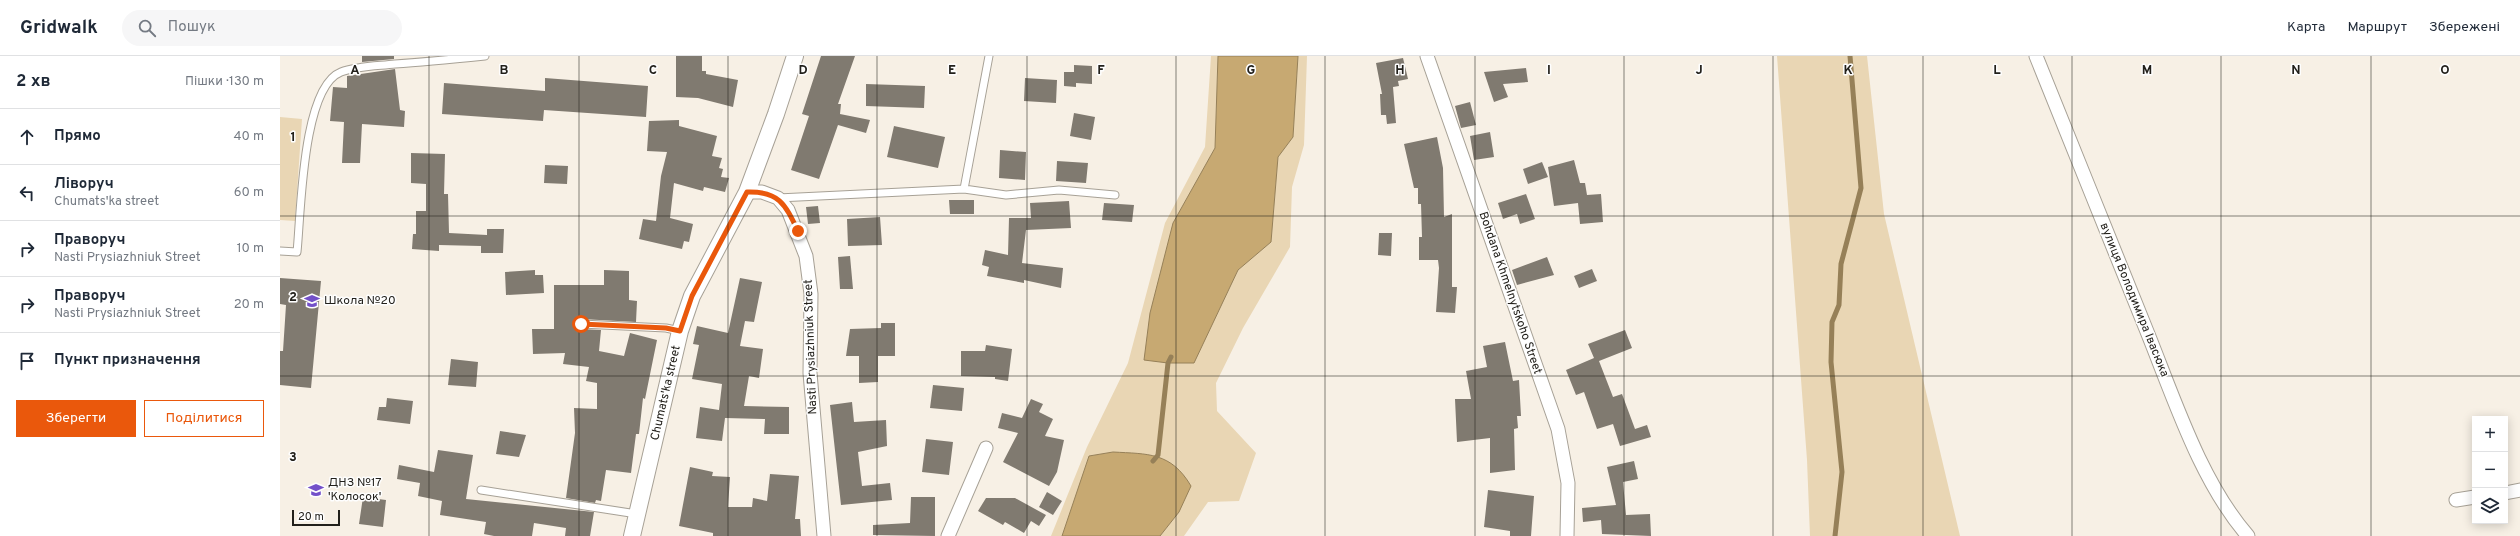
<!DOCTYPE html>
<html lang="uk">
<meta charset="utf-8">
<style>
:root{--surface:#fff;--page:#f6f6f7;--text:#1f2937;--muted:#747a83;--line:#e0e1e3;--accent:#ea580c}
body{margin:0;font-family:Overpass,sans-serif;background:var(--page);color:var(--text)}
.controls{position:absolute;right:12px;bottom:12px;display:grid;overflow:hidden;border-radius:0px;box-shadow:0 2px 10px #0003}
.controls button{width:36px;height:36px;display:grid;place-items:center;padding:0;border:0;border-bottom:1px solid var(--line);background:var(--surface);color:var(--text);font:20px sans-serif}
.scale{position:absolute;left:12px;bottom:10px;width:48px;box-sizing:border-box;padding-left:4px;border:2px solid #22201b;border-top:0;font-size:11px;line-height:14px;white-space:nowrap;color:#22201b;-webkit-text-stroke:3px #fefefe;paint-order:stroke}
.stop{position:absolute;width:12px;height:12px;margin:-9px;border:3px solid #ea580c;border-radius:50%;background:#fff}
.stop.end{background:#ea580c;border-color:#fff;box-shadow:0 1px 4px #0008}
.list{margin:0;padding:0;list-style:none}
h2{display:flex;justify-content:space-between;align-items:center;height:52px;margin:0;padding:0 16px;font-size:17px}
h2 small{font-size:13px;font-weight:400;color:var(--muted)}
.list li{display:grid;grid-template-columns:26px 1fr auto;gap:12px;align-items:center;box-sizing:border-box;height:56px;padding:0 16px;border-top:1px solid var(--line)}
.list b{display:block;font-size:15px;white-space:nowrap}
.list p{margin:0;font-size:13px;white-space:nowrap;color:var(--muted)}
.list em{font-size:13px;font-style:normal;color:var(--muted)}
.actions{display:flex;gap:8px;padding:12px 16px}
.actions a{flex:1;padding:9px 0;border:1px solid var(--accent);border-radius:0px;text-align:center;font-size:14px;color:var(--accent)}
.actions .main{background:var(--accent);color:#fff}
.icon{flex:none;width:22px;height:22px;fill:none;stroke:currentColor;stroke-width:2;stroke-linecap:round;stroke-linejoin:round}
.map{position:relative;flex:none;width:2240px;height:480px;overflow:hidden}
header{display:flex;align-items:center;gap:24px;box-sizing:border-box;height:56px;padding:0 20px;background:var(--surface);border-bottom:1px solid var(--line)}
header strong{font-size:19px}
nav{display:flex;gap:22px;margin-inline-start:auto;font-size:14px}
.search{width:280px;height:36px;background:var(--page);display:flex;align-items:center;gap:10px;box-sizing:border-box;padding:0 14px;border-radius:22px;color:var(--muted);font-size:15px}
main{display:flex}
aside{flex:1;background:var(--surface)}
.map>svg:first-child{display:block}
</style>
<header>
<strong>Gridwalk</strong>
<div class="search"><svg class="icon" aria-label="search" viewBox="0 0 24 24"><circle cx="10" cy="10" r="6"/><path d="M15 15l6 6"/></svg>Пошук</div>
<nav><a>Карта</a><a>Маршрут</a><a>Збережені</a></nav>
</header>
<main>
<aside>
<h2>2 хв<small>Пішки · 130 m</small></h2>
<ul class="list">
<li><svg class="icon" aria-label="ahead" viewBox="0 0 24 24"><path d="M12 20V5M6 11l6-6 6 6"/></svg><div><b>Прямо</b></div><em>40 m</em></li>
<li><svg class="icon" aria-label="left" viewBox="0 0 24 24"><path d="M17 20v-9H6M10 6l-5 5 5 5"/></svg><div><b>Ліворуч</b><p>Chumats'ka street</p></div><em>60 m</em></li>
<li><svg class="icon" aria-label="right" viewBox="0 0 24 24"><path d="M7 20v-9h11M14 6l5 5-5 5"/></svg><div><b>Праворуч</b><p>Nasti Prysiazhniuk Street</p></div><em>10 m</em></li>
<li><svg class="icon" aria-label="right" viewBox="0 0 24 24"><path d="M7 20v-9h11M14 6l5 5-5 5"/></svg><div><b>Праворуч</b><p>Nasti Prysiazhniuk Street</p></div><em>20 m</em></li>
<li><svg class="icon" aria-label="arrive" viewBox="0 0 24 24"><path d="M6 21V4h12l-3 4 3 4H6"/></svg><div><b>Пункт призначення</b></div></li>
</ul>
<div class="actions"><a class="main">Зберегти</a><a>Поділитися</a></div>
</aside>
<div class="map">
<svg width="2240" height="480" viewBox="0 0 2240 480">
<rect width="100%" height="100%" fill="#f7f0e5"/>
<path fill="#e9d6b4" d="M931 0H938L935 92 893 167 914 306 958 214 991 186 998 101 1013 81 1018 0H1027L1024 89 1012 131 1010 191 963 272 936 327 937 355 976 397 959 445 928 446 904 480H880L899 456 833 396 809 400 787 471 782 480H771L807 391 848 307 885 167 925 91Z
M1497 0H1587L1604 158 1680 480H1530L1527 404Z
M0 61 22 63 15 165 0 164Z"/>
<path fill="#c7a972" stroke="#968058" d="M938 0H1018L1013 81 998 101 991 186 958 214 914 307H888L864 304 870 257 893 167 935 92Z
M833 396C868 398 891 396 911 430L899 456 880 480H782L809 400Z"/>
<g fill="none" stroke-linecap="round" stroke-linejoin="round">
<path stroke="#968058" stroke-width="5" d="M873 405 878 399 888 307 891 301
M1555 480 1562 416 1551 306 1552 266 1559 249 1561 208 1581 132 1570 0"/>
</g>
<path fill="#807a70" d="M82 0H114V3L82 6Z
M396 0H422V15H426V18L458 24 453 51 418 42 396 41Z
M541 0H575L558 48H561L560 58 590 64 586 77 558 69 539 123 511 114 529 60 522 58Z
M1123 2 1128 23 1118 25 1119 30 1113 31 1116 67 1107 68 1106 59H1101L1100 38H1102L1096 7Z
M794 9 812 10V28L796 27V31L784 30V16H794Z
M1246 12 1248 26 1223 28 1228 41 1214 46 1204 16Z
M115 13 120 54 125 55 124 71 82 68 80 107H62L64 66 50 65 53 31 67 32V20Z
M265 22 368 30 366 61 264 54 263 65 162 58 164 27 265 35Z
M745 22 777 24 776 47 744 45Z
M586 28 645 30 644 52 586 50Z
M1190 46 1196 69 1181 72 1175 50Z
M794 57 815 61 811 84 790 80Z
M399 64V70L437 80 432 100 442 102 439 112 443 113 441 121 449 122 445 136 424 131 423 135 394 127 390 162 413 168 409 186 404 185 402 193 359 183 363 163 376 165 381 120 387 96 367 95 369 65Z
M614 70 665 81 658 112 607 101Z
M1210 76 1214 101 1194 104 1190 80Z
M1157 81 1163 112 1164 161 1172 158V231H1177L1175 257 1156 256 1159 212 1158 204H1139V181H1142L1141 148H1138V132H1134L1124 88Z
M720 94 746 96 745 124 719 122Z
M131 97 165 98 164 138H168L169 177 207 179V173H224L223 197H201V190L159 189V195L132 193 133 178H136V155H146V128L131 127Z
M1294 104 1300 127H1305L1307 139 1321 138 1323 166 1300 168 1298 147 1274 150 1268 111Z
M777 105 808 107 806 127 776 125Z
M1262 106 1268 121 1248 128 1243 113Z
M265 109 288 110 287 128 264 127Z
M1246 138 1255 163 1240 168 1237 158 1223 163 1218 147Z
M669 144H694V158H670Z
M789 145 791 172 746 174 742 207 783 212 781 232 744 224V227L707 220 709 211 702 209 705 194 728 199 729 162H751L750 147Z
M824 147 854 149 852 166 822 164Z
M538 150 540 167 528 168 526 151Z
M600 161 602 189 568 190 567 163Z
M1099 177H1112L1111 200 1098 199Z
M570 200 573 233H560L558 201Z
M1267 201 1274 219 1237 229 1232 214Z
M1312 213 1317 225 1299 232 1294 220Z
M255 214V219H263L264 237 226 239 225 216Z
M324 214 349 215V244L357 245 356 266 301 263 297 266V271L301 273 321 274 319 295 344 300 350 277 377 284 365 343 363 342 359 378H356L351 417 326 414 321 445 316 444 315 447 286 442 295 377 294 352 317 353V327L306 325 309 311 283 308 285 297 253 298 252 273H274V229H324Z
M0 222 41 225 31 332 0 329V295H3L6 249 0 248Z
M460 222 482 226 474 266 465 265 460 290 483 293 479 322 469 320 464 350 509 351V378H484L485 363 445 362 442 385 416 382 420 351 439 354 442 328 412 323 419 289 413 288 417 270 448 277Z
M601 267H615V300H598V326L579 327V300H566L570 273 601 272Z
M1345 274 1352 292 1319 305 1333 341 1342 338 1355 373 1367 369 1371 381 1340 390 1333 368 1317 373 1304 336 1296 339 1286 314 1314 302 1308 288Z
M1225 286 1233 325 1239 324 1241 360H1237L1238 372 1234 373 1235 414 1210 417V382L1177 386 1175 343H1191L1186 315 1207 311 1203 290Z
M706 289 732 293 728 325 715 323V321L681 320V295H705Z
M171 303 198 306 196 331 168 329Z
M653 329 684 332 682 355 650 352Z
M107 342 133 345 130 368 97 364 99 351H106Z
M751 343 763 348 759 356 773 363 765 380 784 384 777 416 769 430 723 406 738 377 718 372 722 357 742 362Z
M572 346 574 366 606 364 607 390 578 396 582 430 610 427 612 444 561 449 550 349Z
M220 375 246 379 239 401 216 398Z
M646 383 673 386 669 419 642 416Z
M158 394 193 399 186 443 314 456 310 480H285L286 472 254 467 252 480H214L204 478 206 466 160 459 162 445 138 440 140 427 117 423 119 409 154 416Z
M1354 405 1358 423 1343 426 1346 459 1370 458 1371 480 1322 478 1321 464 1303 466 1302 452 1336 449 1327 411Z
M410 411 433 416 432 420 450 421 448 451H472L473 442 487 445 490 418 519 420 515 463H520L521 480H433V477L399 470Z
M1208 434 1254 440 1251 480H1230V475L1204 471Z
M767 436 782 445 773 459 759 451Z
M83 441 106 444 103 471 79 468Z
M631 441H655V480L593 479V469L630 467Z
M706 442H735L766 459 759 470 751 465 744 477 725 466 723 469 698 455Z"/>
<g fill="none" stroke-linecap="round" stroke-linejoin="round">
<g stroke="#a7a196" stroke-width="9">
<path id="service" d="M684 133 709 0
M498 142 684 133 726 139 779 134 835 139
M0 195 17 196C21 158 22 31 61 16 77 10 97 10 115 8 145 6 175 3 205 0
M301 268 386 272 400 275
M201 434 357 458"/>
</g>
<g stroke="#a7a196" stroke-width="15">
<path id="minor" d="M1147 0 1278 373 1288 427 1287 480
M1756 0C1793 93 1831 185 1868 278 1895 345 1921 426 1968 480
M467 136H482L498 142 508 154 526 200 531 238 530 317 544 480
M2225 437 2240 434
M2176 444 2195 441
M668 480 706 392"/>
</g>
<g stroke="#a7a196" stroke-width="18">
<path id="tertiary" d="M352 480 400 275 412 240 467 136 496 58 515 0"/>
</g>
<use href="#service" stroke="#fff" stroke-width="7"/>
<use href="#minor" stroke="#fff" stroke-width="13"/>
<use href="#tertiary" stroke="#fff" stroke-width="16"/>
</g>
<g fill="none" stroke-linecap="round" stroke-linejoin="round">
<path stroke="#ea580c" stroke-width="5" d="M301 268 386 272 400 275 412 240 467 136C499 135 505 148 518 175"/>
</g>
<path fill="none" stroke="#22201b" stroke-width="1" stroke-opacity="0.55" d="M149 0V480M299 0V480M448 0V480M597 0V480M747 0V480M896 0V480M1045 0V480M1195 0V480M1344 0V480M1493 0V480M1643 0V480M1792 0V480M1941 0V480M2091 0V480M0 160H2240M0 320H2240"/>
<defs>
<g id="school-bare" transform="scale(1.2)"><path d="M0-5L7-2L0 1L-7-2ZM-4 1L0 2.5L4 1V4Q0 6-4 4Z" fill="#7350c9" stroke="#fefefe" stroke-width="2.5" paint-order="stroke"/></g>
</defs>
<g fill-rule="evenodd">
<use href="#school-bare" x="32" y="245"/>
<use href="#school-bare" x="36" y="434"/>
</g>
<g text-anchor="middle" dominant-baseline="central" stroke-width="3" stroke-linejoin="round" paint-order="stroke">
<g font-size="12" fill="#22201b" stroke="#fefefe">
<text transform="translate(1230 237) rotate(71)">Bohdana Khmelnytskoho Street</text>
<text transform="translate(1854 244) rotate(68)">вулиця Володимира Івасюка</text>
<text transform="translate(531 291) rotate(-92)">Nasti Prysiazhniuk Street</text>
<text transform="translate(386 337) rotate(-77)">Chumats'ka street</text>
</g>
<g font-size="12" fill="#22201b" stroke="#fefefe" text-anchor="start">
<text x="44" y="245">Школа №20</text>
<text x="48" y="427">ДНЗ №17<tspan x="48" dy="14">'Колосок'</tspan></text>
</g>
</g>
<g font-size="13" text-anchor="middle" font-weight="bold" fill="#22201b" stroke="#fefefe" stroke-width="3" stroke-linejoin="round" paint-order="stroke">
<text x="75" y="18">A</text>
<text x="224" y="18">B</text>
<text x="373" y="18">C</text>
<text x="523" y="18">D</text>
<text x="672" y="18">E</text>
<text x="821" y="18">F</text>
<text x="971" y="18">G</text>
<text x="1120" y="18">H</text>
<text x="1269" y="18">I</text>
<text x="1419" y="18">J</text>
<text x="1568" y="18">K</text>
<text x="1717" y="18">L</text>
<text x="1867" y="18">M</text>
<text x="2016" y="18">N</text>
<text x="2165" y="18">O</text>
<text x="13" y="85">1</text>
<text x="13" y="245">2</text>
<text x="13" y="405">3</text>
</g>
</svg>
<div class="controls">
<button>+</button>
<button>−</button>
<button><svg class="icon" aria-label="layers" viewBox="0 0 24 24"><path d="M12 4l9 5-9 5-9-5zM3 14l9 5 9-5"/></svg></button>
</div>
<div class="scale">20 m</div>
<div class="stop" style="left:301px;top:268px"></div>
<div class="stop end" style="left:518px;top:175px"></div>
</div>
</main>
